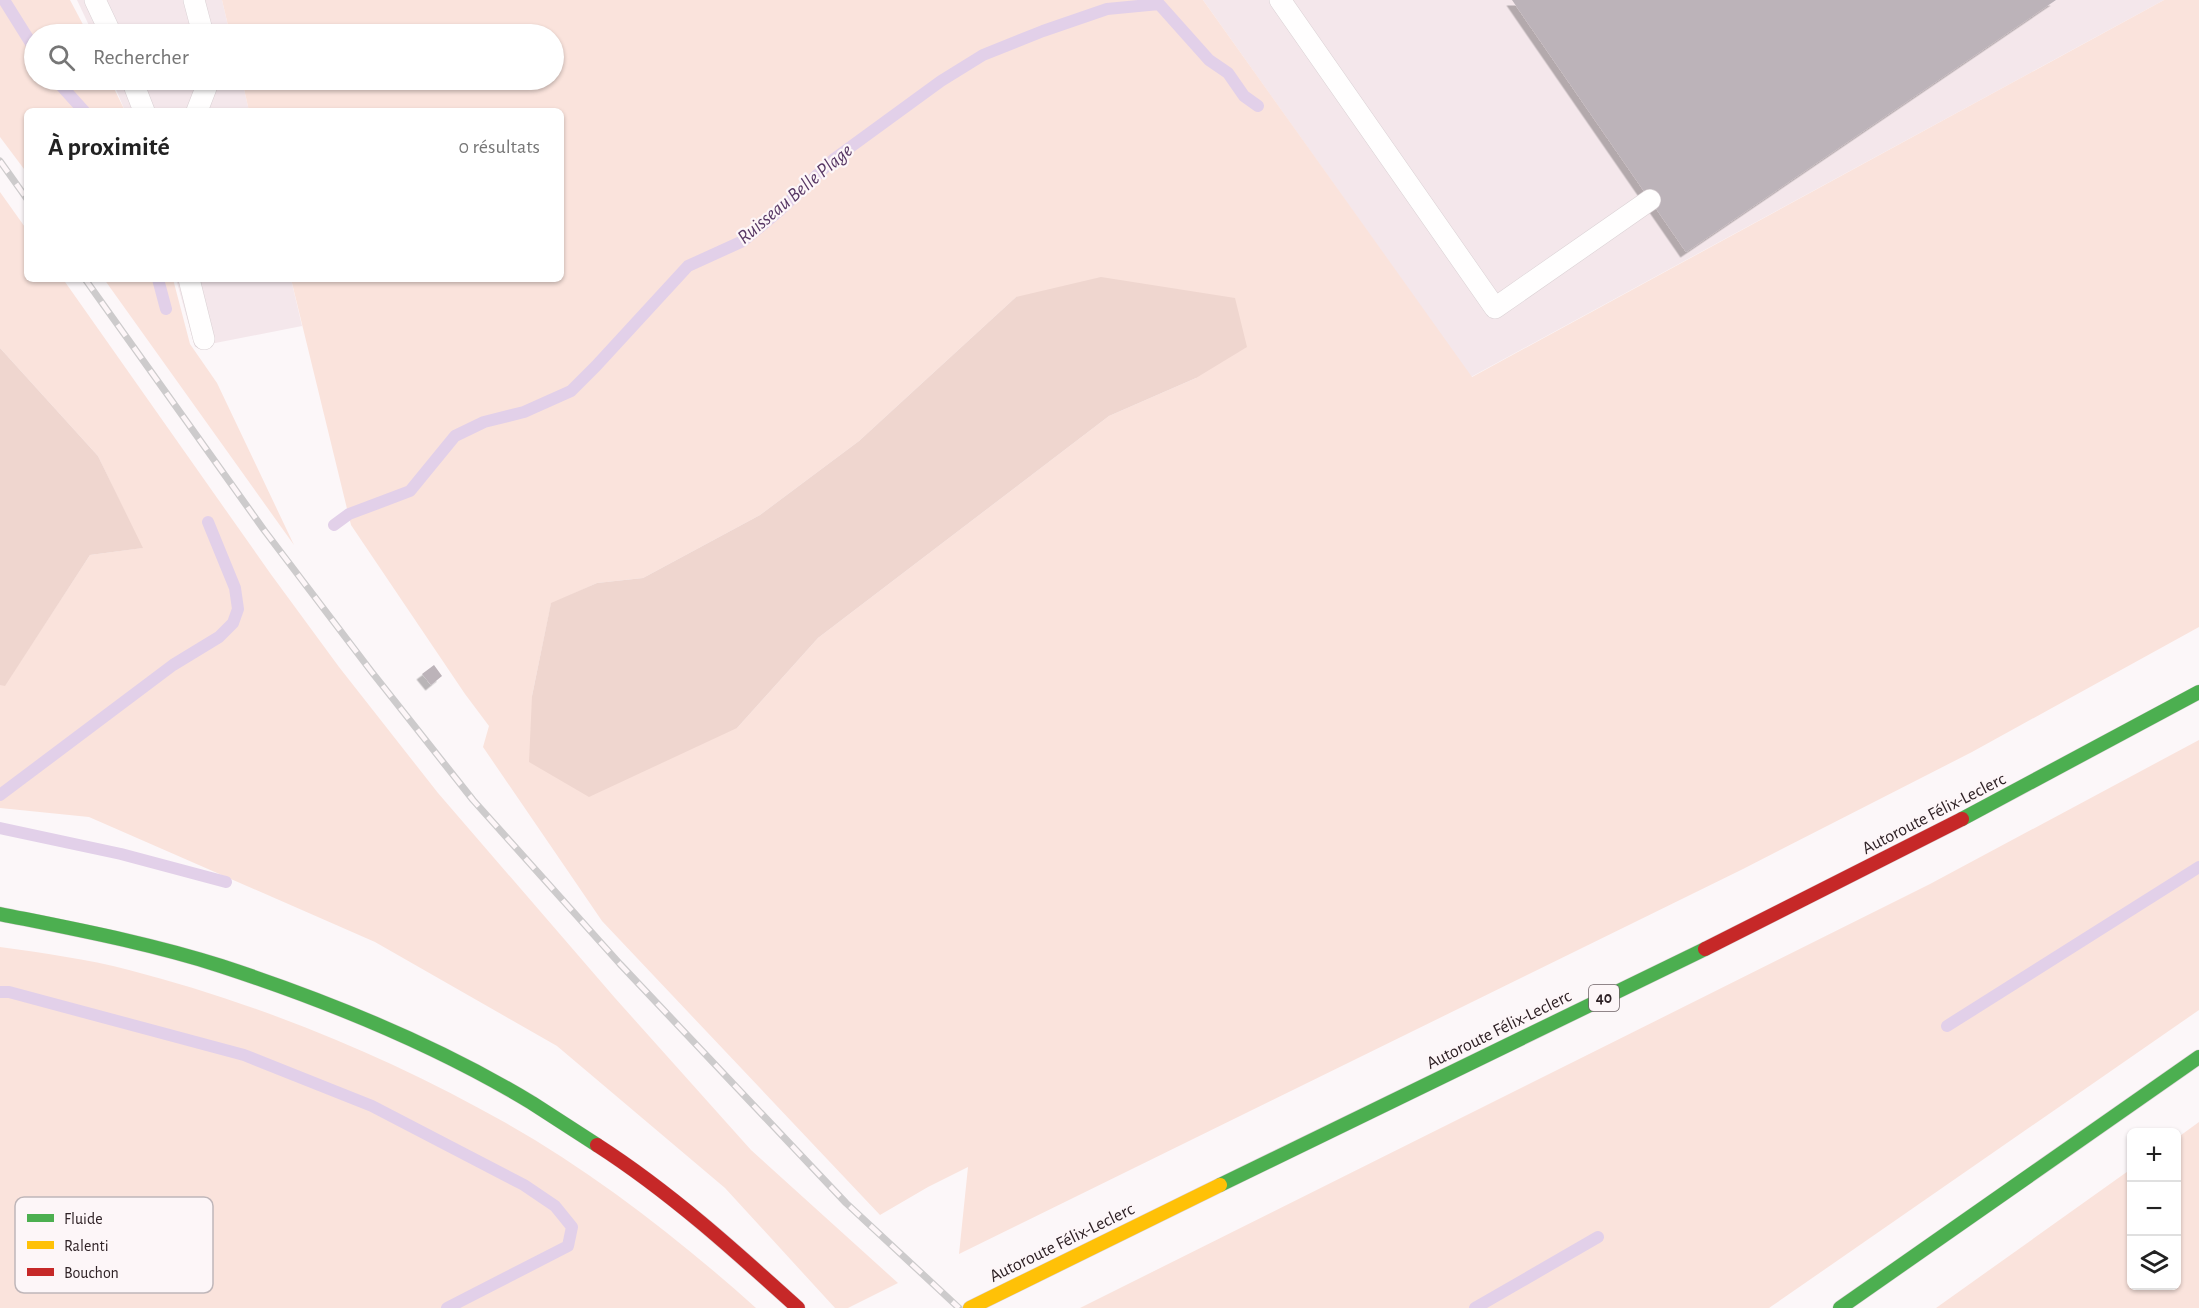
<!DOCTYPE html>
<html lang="fr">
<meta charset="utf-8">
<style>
:root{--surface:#fff;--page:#f6f6f6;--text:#222;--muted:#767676;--line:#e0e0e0}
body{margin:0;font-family:"Alegreya Sans",sans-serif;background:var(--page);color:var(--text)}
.controls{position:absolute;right:18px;bottom:18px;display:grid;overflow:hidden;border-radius:9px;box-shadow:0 2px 4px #0004}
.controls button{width:54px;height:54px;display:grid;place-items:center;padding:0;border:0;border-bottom:2px solid var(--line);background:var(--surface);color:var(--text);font:30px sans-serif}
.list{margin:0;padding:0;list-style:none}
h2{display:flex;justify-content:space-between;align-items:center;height:78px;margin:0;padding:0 24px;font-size:26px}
h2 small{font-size:20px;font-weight:400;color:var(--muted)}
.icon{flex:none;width:33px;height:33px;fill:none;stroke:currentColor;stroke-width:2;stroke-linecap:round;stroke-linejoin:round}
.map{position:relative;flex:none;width:2199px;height:1308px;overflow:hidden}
.search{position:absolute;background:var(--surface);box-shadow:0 2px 4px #0004;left:24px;top:24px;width:540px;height:66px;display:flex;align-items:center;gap:15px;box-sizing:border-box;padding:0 21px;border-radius:33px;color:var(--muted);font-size:22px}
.panel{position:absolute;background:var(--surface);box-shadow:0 2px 4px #0004;left:24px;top:108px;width:540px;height:174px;border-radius:9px}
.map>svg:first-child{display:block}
</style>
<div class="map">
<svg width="2199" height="1308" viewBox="0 0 2199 1308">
<defs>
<filter id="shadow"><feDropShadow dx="-5.5" dy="5.5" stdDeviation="0" flood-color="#0004"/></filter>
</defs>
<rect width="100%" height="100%" fill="#fcf7f9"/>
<path fill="#f4e7eb" d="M77 0H222L230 34H93Z
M1203 0H2164L1471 377Z
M112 80H242L249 111H125Z
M176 279H291L302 326 195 347Z"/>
<path fill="#fae3dc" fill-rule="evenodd" d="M0 0H70L88 34H34V80H110L125 111H27V173L0 137Z
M222 0H1203L1472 377 2164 0H2199V627L1972 752 1743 869 959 1254 968 1167 928 1187 880 1215 602 921 483 747 489 726 465 694 351 525 291 279H561V111H249L242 80H554V34H230ZM1016 297 1196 378 1109 416 818 638 737 728 532 696 551 604 597 583 643 578 760 515 859 441Z
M0 192 27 230V279H63L270 573 339 667 438 793 615 998 751 1150 898 1283 848 1308H835L725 1188 557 1046 375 942 89 817 0 808V685H5L90 555 142 548 98 456 0 348Z
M104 279H173L190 344 217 383 294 545Z
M2199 740V1010L1769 1308H1080L1930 884Z
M0 947C43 953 87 959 129 970 260 1004 387 1056 506 1123 596 1174 679 1239 756 1308H0Z
M2199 1122V1308H1936L2131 1169 2132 1286H2176L2177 1138Z"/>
<path fill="#efd6cf" d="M1101 277 1235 298 1247 347 1196 378 1109 416 818 638 737 728 589 797 529 762 532 696 551 603 597 583 643 578 760 515 859 441 1016 297Z
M0 348 98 456 143 548 90 555 5 686 0 685Z"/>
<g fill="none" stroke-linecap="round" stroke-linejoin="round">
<path stroke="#e2d0e9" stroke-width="12" d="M4 0 34 48
M56 80 84 111
M158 279 166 309
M334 525 349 514 410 491 455 436 484 422 524 412 571 391 596 366 688 266 743 241 779 211 834 159 941 81 983 55 1043 31 1107 9 1159 4 1209 60 1228 73 1244 96 1258 106
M0 795 173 665 219 637 233 623 238 609 235 588 208 522
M0 828 121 854 226 882
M0 992H9L244 1055 372 1106 524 1185 555 1206 572 1227 568 1246 447 1308
M1947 1026 2199 867
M1475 1308 1598 1237"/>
</g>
<path fill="#bcb3b9" filter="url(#shadow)" d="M1512 0H2056L1686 252Z
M434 665 442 676 431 685 422 674Z"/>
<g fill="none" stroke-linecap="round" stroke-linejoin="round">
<g stroke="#dad1d4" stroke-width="22">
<path id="lane" d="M95 0 111 34
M194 0 203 34
M1280 0 1495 308 1650 200
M132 80 144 111
M197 111 209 80
M189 279 204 339"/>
</g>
<g stroke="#dad1d4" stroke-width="15">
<path id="fast" d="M1962 819 2199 692
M0 914C74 929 149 943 221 966 325 1000 438 1046 532 1103 554 1117 575 1131 597 1145
M1220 1185 1705 949
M1840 1308 2199 1057"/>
</g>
<g stroke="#dad1d4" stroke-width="15">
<path id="slow" d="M970 1308 1220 1185"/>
</g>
<g stroke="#dad1d4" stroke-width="15">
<path id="jam" d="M1705 949 1962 819
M597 1145C670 1192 734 1250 798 1308"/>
</g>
<use href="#lane" stroke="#fffefe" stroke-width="21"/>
<use href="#fast" stroke="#4caf50" stroke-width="14"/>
<use href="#slow" stroke="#ffc107" stroke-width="14"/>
<use href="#jam" stroke="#c62828" stroke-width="14"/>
<g stroke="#cdcbcc" stroke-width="7">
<path id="rail" d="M0 161 27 199
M85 279 264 530 371 671 473 800 620 964 846 1203 959 1308"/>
</g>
<use href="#rail" stroke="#fdf6f8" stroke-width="4.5" stroke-dasharray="14" stroke-linecap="butt"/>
</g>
<g text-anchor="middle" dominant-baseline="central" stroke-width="4.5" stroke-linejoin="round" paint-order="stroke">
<rect fill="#fdf6f8" stroke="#6d6265" stroke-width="1.5" x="1589" y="985" width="30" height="26" rx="4.5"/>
<g font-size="16" font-weight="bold" fill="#2f2226">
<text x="1604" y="998">40</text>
</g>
<g font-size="18" fill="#2f2226" stroke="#fdf6f8">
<text transform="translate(1934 814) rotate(-27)">Autoroute Félix-Leclerc</text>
<text transform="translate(1499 1030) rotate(-26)">Autoroute Félix-Leclerc</text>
<text transform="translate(1062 1243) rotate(-26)">Autoroute Félix-Leclerc</text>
</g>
<g font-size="20" font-style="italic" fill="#573764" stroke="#fdf6f8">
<text transform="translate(795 194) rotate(-40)">Ruisseau Belle Plage</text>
</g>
</g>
<rect x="15" y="1197" width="198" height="96" rx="9" fill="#fdf6f8" stroke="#bfb6b9" stroke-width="1.5"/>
<rect x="27" y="1214" width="27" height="8" fill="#4caf50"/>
<rect x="27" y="1241" width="27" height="8" fill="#ffc107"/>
<rect x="27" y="1268" width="27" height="8" fill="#c62828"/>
<g font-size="16" fill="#2f2226">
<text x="64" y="1224">Fluide</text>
<text x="64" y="1251">Ralenti</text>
<text x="64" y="1278">Bouchon</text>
</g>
</svg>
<div class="controls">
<button>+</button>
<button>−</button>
<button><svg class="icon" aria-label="layers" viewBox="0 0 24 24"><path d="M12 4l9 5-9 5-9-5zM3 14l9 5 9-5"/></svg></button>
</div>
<div class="search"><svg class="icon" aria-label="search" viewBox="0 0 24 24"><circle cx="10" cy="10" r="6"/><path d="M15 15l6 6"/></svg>Rechercher</div>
<section class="panel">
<h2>À proximité<small>0 résultats</small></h2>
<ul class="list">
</ul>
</section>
</div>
